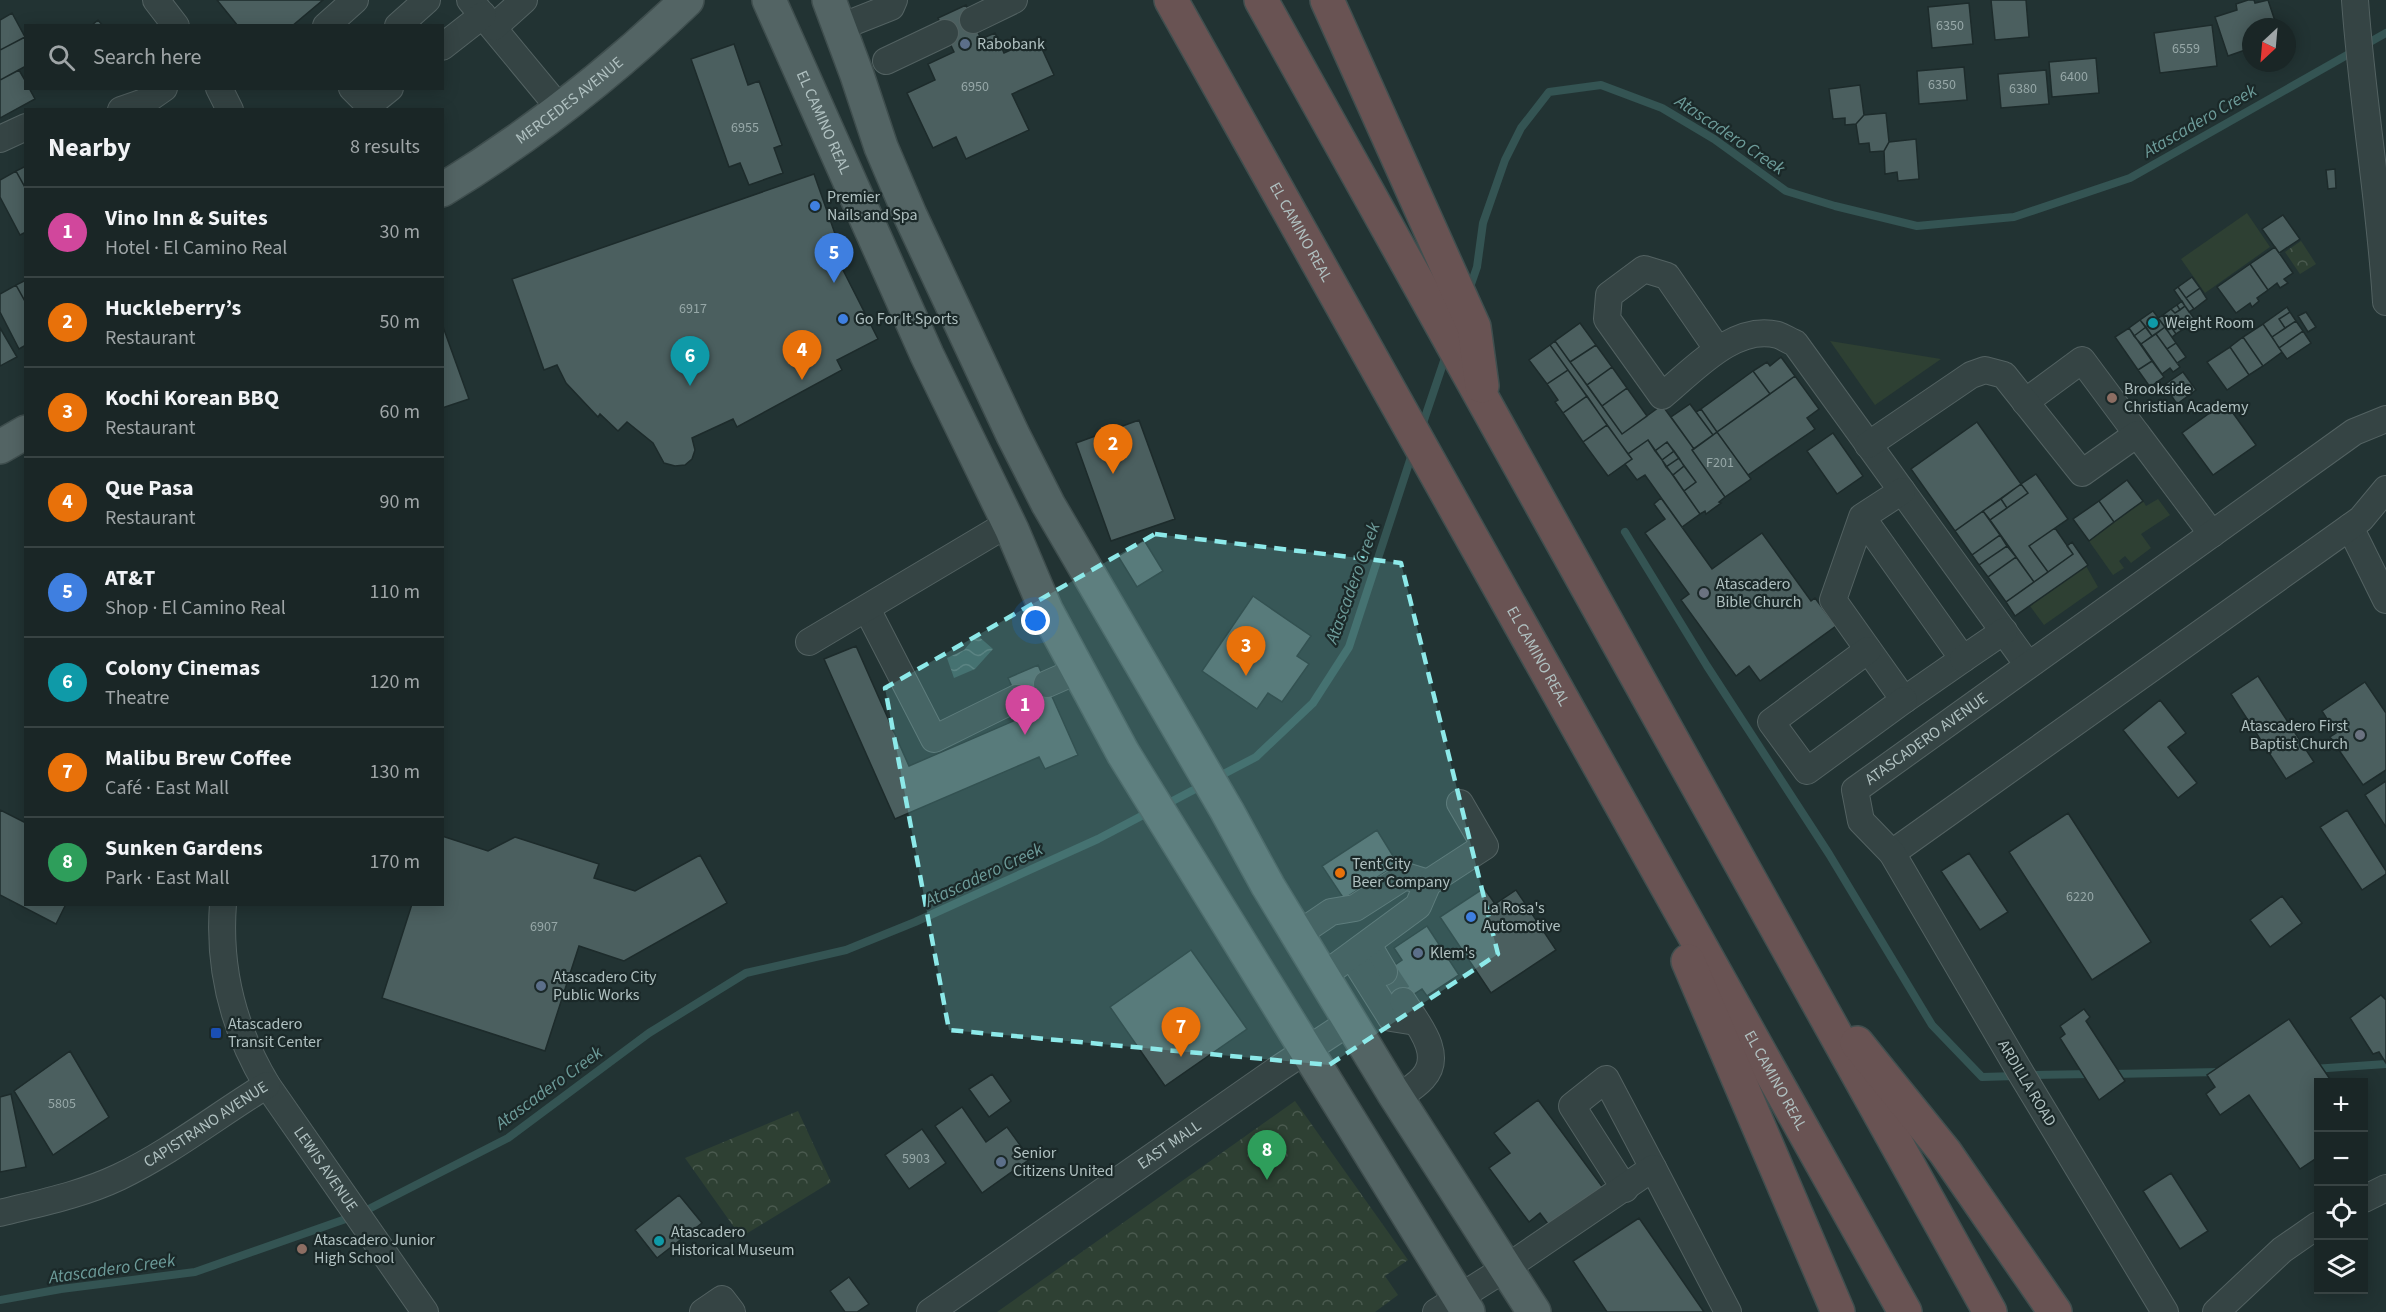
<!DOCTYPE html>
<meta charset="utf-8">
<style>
:root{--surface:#1a2626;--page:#232e2e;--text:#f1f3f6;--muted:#9fa5a7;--line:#384343;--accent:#8de9e9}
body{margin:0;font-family:"Source Sans 3",sans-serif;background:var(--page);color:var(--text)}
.controls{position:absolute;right:18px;bottom:18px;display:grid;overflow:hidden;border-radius:0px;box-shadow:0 3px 15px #0003}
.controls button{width:54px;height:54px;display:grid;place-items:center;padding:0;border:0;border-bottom:2px solid var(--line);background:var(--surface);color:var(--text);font:30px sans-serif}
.compass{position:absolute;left:2242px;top:18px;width:54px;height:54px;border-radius:50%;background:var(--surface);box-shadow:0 3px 15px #0003;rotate:206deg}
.you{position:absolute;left:1036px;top:621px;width:21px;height:21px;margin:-15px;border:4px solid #fff;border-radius:50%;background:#1a73e8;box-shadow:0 0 0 9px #1a73e833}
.badge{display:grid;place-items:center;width:39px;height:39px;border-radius:50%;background:var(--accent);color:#fff;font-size:20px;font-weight:700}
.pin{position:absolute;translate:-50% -50px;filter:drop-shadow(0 2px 3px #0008)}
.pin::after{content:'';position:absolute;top:32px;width:21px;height:18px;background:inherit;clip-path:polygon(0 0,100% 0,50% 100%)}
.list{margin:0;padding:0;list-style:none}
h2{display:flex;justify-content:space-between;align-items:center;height:78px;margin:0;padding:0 24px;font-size:26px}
h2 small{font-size:20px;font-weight:400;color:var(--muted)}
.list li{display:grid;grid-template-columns:39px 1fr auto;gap:18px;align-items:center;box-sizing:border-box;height:90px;padding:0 24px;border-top:2px solid var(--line)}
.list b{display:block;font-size:22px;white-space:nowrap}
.list p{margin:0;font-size:20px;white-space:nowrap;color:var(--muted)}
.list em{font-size:20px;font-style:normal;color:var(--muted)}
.icon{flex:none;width:33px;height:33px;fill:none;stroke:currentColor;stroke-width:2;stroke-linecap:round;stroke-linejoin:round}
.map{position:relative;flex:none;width:2386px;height:1312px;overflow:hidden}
.search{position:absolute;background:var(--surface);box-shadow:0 3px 15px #0003;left:24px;top:24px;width:420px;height:66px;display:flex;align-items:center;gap:15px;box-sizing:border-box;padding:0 21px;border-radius:0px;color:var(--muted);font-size:22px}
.panel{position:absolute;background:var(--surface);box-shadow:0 3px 15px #0003;left:24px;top:108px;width:420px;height:798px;border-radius:0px}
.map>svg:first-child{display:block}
</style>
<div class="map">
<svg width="2386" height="1312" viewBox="0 0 2386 1312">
<defs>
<pattern id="park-crowns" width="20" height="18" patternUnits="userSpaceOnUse" patternTransform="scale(1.5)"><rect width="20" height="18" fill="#2e4033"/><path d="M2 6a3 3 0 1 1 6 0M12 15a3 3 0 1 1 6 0" fill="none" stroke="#4a5a4f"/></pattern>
<pattern id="water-waves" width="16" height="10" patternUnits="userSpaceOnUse" patternTransform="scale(1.5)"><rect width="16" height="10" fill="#345453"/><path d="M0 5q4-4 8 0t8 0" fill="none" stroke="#4f6b6a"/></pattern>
</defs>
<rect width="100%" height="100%" fill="#233"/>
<path fill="#2e4033" d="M2247 213 2270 247 2205 293 2181 259Z
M1830 341 1941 359 1875 405Z
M2158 499 2170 515 2141 534 2151 548 2131 563 2125 556 2119 561 2124 568 2113 575 2089 541 2143 501 2146 506Z
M2086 566 2098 587 2044 625 2030 606Z"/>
<path fill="url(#park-crowns)" d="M2301 241 2316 264 2300 274 2285 252Z
M1295 1101 1408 1260 1385 1276 1398 1295 1375 1312H997Z
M798 1111 831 1182 741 1237 685 1158Z"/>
<path fill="url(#water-waves)" d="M977 635 993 649 975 669 954 678 947 658 964 650Z"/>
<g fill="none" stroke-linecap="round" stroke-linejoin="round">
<path stroke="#345453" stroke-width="8" d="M1469 290 1477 267 1483 223 1505 160 1521 128 1549 92 1601 85 1662 108 1714 139 1786 191 1835 206 1917 226 2014 217 2130 178 2386 33
M1421 429 1446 355
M1625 532 1707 666 1829 854 1932 1025 1982 1077 2016 1076
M1216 778 1256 757 1313 703 1349 647 1413 451
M1163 806 1203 785
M2313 1069 2386 1064
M2112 1074 2220 1072
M2028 1075 2091 1074
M0 1300 61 1289 195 1272 357 1215 508 1138 649 1033 746 973 846 950 915 922 1098 839 1149 812"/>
</g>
<path fill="#4b5f5f" stroke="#1d2b2b" stroke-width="1.5" d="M217 0H323L292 26H238Z
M1991 0H2026L2029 37 1995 40Z
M2248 0H2254L2255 3 2268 0 2277 27H2251V48L2228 56 2215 17 2237 10 2236 4Z
M1969 3 1973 44 1932 48 1928 7Z
M966 5 981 39 995 33 1004 53 1037 38 1054 75 1012 94 1029 130 966 159 956 137 933 148 907 93 935 80 928 64 954 52 938 18Z
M12 13 25 37 0 50V20Z
M98 20 103 26H91Z
M2212 25 2217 66 2160 73 2154 33Z
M25 37 26 66 0 80V50Z
M734 44 748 85 759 81 782 145 774 148 783 173 749 185 740 163 729 167 691 59Z
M2096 58 2099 93 2052 97 2049 62Z
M1964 67 1967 100 1919 104 1917 71Z
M19 70 26 82V88H29L35 99 0 118V80Z
M2046 70 2049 104 2001 108 1998 74Z
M1860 85 1864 115 1856 124 1845 125V118L1833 119 1829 89Z
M1886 113 1889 142 1884 151 1870 152 1869 143 1859 144 1856 124 1864 115Z
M1916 139 1919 179 1898 181 1897 172 1885 174 1884 151 1889 142Z
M26 166V189L16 171Z
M2335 169 2336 188 2328 189 2326 170Z
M16 171 26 189V232L20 235 0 197V180Z
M814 174 846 265 841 266 878 339 837 360 842 370 737 427 733 419 692 438 695 450 692 459 685 465 675 466 664 463 653 443 627 422 618 431 600 414 598 417 566 383 557 365 544 370 512 279Z
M2283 215 2300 239 2279 253 2262 229Z
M2275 247 2293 273 2284 279 2288 283 2280 288 2277 283 2268 290 2250 264Z
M2250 264 2268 290 2257 298 2259 301 2252 307 2250 303 2236 313 2217 287Z
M2192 277 2200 288 2186 298 2178 287Z
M26 280V303L16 285Z
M16 285 26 303V345L19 349 0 312V294Z
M2178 287 2194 309 2189 312 2174 290Z
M2200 288 2207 299 2194 309 2186 298Z
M2182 301 2185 306 2180 310 2177 305Z
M2177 305 2180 310 2175 313 2171 309Z
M2185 306 2196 321 2176 334 2163 315 2171 309 2175 313Z
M2287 307 2290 312 2279 319 2285 328 2272 337 2263 324Z
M2153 311 2165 327 2152 336 2140 320Z
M2290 312 2296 321 2285 328 2279 319Z
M2306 312 2316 327 2308 332 2298 316Z
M2163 315 2176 334 2172 337 2158 318Z
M2140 320 2146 327 2134 336 2129 328Z
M2296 321 2303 331 2279 348 2272 337Z
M1580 323 1596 345 1570 362 1555 341Z
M442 324 469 399 442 408Z
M2263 324 2282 352 2263 366 2243 337Z
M2146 327 2152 336 2141 344 2134 336Z
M2165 327 2176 343 2167 349 2156 334Z
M0 328 17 357 0 366Z
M2129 328 2152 361 2138 370 2115 337Z
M2303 331 2311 343 2287 359 2279 348Z
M2156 334 2180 367 2173 372 2170 368 2162 374 2141 344Z
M2243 337 2263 366 2249 375 2230 347Z
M1555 341 1622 434 1662 405 1694 449 1692 450 1725 497 1719 502 1721 503 1706 514 1705 511 1700 514 1684 491 1696 482 1667 442 1655 451 1648 440 1628 454 1550 345Z
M2176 343 2186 357 2177 363 2167 349Z
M1550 345 1568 370 1547 384 1529 360Z
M1596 345 1612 367 1587 385 1570 362Z
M2230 347 2249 375 2227 390 2207 362Z
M1781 357 1795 376 1770 394 1753 371 1767 362 1770 366Z
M2152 361 2164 377 2150 387 2138 370Z
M1612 367 1627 388 1602 406 1587 385Z
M1568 370 1587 396 1563 413 1555 402 1558 400 1547 384Z
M1753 371 1770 394 1717 432 1701 409Z
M2183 372 2196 390 2177 404 2164 385Z
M1795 376 1819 409 1807 418 1815 429 1748 475 1717 432Z
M1627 388 1647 416 1622 434 1602 406Z
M1587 396 1607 425 1583 442 1563 413Z
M2225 402 2256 445 2213 475 2182 433Z
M1690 404 1713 435 1694 449 1671 417Z
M1701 409 1717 432 1713 435 1696 412Z
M1139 420 1175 519 1111 541 1076 443Z
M1977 422 2021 484 1955 531 1911 469Z
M1607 425 1632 459 1608 476 1583 442Z
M1717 432 1751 479 1725 497 1692 450Z
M1833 433 1863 476 1837 494 1807 451Z
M1648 440 1700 514 1682 527 1645 475 1637 480 1625 464 1632 459 1628 454Z
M1667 442 1674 451 1662 460 1655 451Z
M1674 451 1679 458 1666 467 1662 460Z
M1679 458 1684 466 1673 475 1666 467Z
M1684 466 1696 482 1684 491 1673 475Z
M2036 474 2068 519 2029 546 2048 572 2034 582 1990 520 2028 493 2021 484Z
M2127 480 2143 501 2114 522 2099 501Z
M2021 484 2028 493 2007 508 2001 499Z
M1661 498 1712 569 1762 533 1811 601 1815 598 1836 626 1760 681 1749 666 1736 676 1681 600 1689 594 1645 533 1665 519 1654 504Z
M2001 499 2007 508 1990 520 1983 511Z
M2099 501 2114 522 2089 541 2073 519Z
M1983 511 2000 535 1972 555 1955 531Z
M2055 528 2073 554 2048 572 2029 546Z
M2000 535 2007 546 1979 565 1972 555Z
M1144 540 1163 571 1137 587 1118 556Z
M2072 542 2088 565 2015 616 2006 602 2073 554 2067 546Z
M2007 546 2016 557 1988 577 1979 565Z
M2016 557 2034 582 2006 602 1988 577Z
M1253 596 1311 636 1297 656 1309 664 1282 702 1268 693 1257 709 1202 671Z
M856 646 909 766 1025 716 1008 678 1038 665 1078 755 1045 769 1039 757 895 819 824 659Z
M2258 676 2314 762 2286 779 2231 694Z
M2365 682 2386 713V770L2363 785 2330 737 2336 733 2322 711Z
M2160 700 2186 733 2168 747 2197 783 2178 798 2123 730Z
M2386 781V827L2365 795Z
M0 810 26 823V904H66L56 924 0 895Z
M2347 810 2386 871V874L2362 890 2320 827Z
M2068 813 2151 942 2092 980 2009 852Z
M1377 830 1398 864 1344 899 1322 866Z
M442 836 488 851 515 837 599 864 594 878 635 891 700 855 727 903 624 961 579 946 545 1051 382 998 412 904H442Z
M1969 853 2008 912 1980 930 1941 871Z
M1484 888 1495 904 1516 890 1556 950 1491 993 1440 917Z
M2282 896 2302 923 2270 947 2250 920Z
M1427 926 1459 975 1427 996 1422 989 1393 1008 1374 979 1402 960 1394 948Z
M1191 950 1247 1029 1165 1086 1110 1007Z
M2381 995 2386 1000V1063L2379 1052 2373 1054 2350 1018Z
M2084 1009 2090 1017 2086 1021 2125 1081 2099 1100 2060 1038 2065 1034 2060 1026Z
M2289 1019 2332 1082H2318V1157L2300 1169 2249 1095 2220 1115 2206 1094 2215 1087 2207 1075Z
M70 1051 109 1117 53 1155 14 1091Z
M992 1074 1011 1101 989 1117 969 1089Z
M11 1094 26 1167 0 1172V1097Z
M1538 1100 1604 1189 1551 1228 1540 1213 1529 1222 1489 1168 1510 1153 1494 1133Z
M962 1107 986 1142 1007 1127 1030 1159 982 1193 935 1126Z
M922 1129 946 1163 909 1189 885 1155Z
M2171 1173 2208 1231 2180 1249 2143 1191Z
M679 1195 702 1223 657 1258 635 1230Z
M1639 1218 1704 1312H1607L1573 1261Z
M849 1277 869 1304 857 1312H845L830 1291Z"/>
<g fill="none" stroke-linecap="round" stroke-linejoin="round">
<path stroke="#374848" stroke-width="26" stroke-dasharray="26 13" stroke-linecap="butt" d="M1384 972 1403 1001"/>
<g stroke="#536262" stroke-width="28">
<g id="minor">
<path d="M156 0 176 26"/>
<path d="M470 0 561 110"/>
<path d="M2355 0C2362 101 2380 201 2386 302"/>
<path d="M973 20 1014 0"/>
<path d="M326 26 355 0"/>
<path d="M398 26 427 0"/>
<path d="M494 27 524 0"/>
<path d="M838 28 891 7 894 0"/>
<path d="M442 47 483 15"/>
<path d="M886 61 945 33"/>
<path d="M219 88 230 110"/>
<path d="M352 88 369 105 390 88"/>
<path d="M121 110 144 102 164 88"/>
<path d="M0 139 26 127"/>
<path d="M1718 350 1667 276 1644 269 1609 295 1607 319 1662 396C1692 372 1734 323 1778 335 1784 337 1789 341 1795 343L2028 665"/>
<path d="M2025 402 2082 360 2137 434"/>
<path d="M1868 445 1971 375 1985 370 2004 375 2082 473 2137 434 2212 534"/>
<path d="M1862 517 1833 600 1904 700 1963 659 1862 517 1902 491"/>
<path d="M2350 527 2386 600"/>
<path d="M867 609 934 739 1017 698"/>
<path d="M809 642 1009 523"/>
<path d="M1868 650 1771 722 1807 771 1904 700"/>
<path d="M1963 659 2004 631"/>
<path d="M1047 684 1079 670"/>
<path d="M1892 853 2361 519 2386 489"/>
<path id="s1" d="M223 904C218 969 234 1030 267 1085L425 1312"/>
<path d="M1297 935 1331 912 1355 908 1405 876 1428 883"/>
<path d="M1368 945 1384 972"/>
<path d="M1352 956 1391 1018 1416 1022"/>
<path d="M1323 976 1418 906 1428 883 1485 846 1460 803"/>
<path d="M1397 1098C1406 1092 1416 1086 1423 1078 1445 1054 1416 1022 1403 1001"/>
<path d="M1625 1189 1572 1106 1606 1079 1653 1168"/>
<path d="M2364 1199 2386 1188"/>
<path id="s2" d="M0 1213C40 1203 81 1195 119 1177 171 1152 218 1115 267 1085"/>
<path d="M703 1312 722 1299 732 1312"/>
<path id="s3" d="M930 1312 1278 1069 1351 1021"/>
<path d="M1436 1312 1506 1268 1653 1168 1728 1312"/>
<path id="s4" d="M2165 1312 2019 1070 1892 853 1861 821 1855 790 2354 432 2386 419"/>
<path d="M2216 1312 2282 1250 2318 1225"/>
</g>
</g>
<g stroke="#3f4e4e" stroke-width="36">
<g id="major">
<path id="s5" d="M769 0 927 355 1012 530 1046 610 1123 753 1468 1312"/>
<path d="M829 0 857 75 881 147 910 215 1013 435 1048 504 1227 811 1268 886 1393 1092 1534 1312"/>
<path id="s6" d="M442 190C532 135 611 73 687 0"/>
<path d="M0 447 26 432"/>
</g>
</g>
<g stroke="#404f4f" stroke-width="36">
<g id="highway">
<path id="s7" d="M1171 0 1905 1312"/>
<path d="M1261 0 1990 1312"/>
<path d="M1327 0 1474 327 1482 386"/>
<path d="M1688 961 1838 1312"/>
<path d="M1857 1043 1945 1152 2055 1312"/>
</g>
</g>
<use href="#minor" stroke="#354444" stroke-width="26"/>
<use href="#major" stroke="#536464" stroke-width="33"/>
<use href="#highway" stroke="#695353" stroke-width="33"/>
</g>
<path fill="#8de9e9" fill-opacity="0.2" stroke="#8de9e9" stroke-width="4.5" stroke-dasharray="12 8" stroke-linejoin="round" d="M1155 534 1401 563 1498 954 1329 1065 949 1030 885 688Z"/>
<g fill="#5c6f8a" stroke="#1b2929" stroke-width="2">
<circle cx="965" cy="44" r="6"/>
<circle cx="1418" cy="953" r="6"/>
<circle cx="541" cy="986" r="6"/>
<circle cx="1001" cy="1162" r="6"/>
</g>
<g fill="#3f7fe0" stroke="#1b2929" stroke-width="2">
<circle cx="815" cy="206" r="6"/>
<circle cx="843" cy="319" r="6"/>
<circle cx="1471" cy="917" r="6"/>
</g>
<g fill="#0f9aa8" stroke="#1b2929" stroke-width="2">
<circle cx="2153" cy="323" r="6"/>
<circle cx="659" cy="1241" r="6"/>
</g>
<g fill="#8d6e63" stroke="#1b2929" stroke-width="2">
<circle cx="2112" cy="398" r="6"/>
<circle cx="302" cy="1249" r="6"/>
</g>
<g fill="#6b7280" stroke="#1b2929" stroke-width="2">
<circle cx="1704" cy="593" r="6"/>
<circle cx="2360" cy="735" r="6"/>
</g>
<circle fill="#e8710a" stroke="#1b2929" stroke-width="2" cx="1340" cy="873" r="6"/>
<rect fill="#1a4fb4" stroke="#1b2929" stroke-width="2" x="210" y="1027" width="12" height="12" rx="3"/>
<g text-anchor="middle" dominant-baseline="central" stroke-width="4.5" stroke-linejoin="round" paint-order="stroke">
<g font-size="14" fill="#97a8a8">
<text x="1950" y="26">6350</text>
<text x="2186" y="49">6559</text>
<text x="2074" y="77">6400</text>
<text x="1942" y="85">6350</text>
<text x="975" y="87">6950</text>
<text x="2023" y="89">6380</text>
<text x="745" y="128">6955</text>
<text x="693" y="309">6917</text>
<text x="1720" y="463">F201</text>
<text x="2080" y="897">6220</text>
<text x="544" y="927">6907</text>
<text x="62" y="1104">5805</text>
<text x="916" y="1159">5903</text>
</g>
<g font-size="16" fill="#b0c1c1" stroke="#1b2929" text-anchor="start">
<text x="977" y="44">Rabobank</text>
<text x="827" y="197">Premier<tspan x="827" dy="18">Nails and Spa</tspan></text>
<text x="855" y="319">Go For It Sports</text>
<text x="2165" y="323">Weight Room</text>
<text x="2124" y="389">Brookside<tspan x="2124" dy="18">Christian Academy</tspan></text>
<text x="1716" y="584">Atascadero<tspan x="1716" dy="18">Bible Church</tspan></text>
<text x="2348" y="726" text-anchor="end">Atascadero First<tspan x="2348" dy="18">Baptist Church</tspan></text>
<text x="1352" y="864">Tent City<tspan x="1352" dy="18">Beer Company</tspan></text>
<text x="1483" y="908">La Rosa's<tspan x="1483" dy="18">Automotive</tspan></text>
<text x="1430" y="953">Klem's</text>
<text x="553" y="977">Atascadero City<tspan x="553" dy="18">Public Works</tspan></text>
<text x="228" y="1024">Atascadero<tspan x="228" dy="18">Transit Center</tspan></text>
<text x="1013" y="1153">Senior<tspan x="1013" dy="18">Citizens United</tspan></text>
<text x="671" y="1232">Atascadero<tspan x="671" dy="18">Historical Museum</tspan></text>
<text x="314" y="1240">Atascadero Junior<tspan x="314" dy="18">High School</tspan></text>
</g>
<g font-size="16" fill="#b0c1c1" stroke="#1b2929">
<text stroke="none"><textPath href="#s6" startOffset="156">MERCEDES AVENUE</textPath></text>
<text stroke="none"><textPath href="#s5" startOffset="134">EL CAMINO REAL</textPath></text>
<text stroke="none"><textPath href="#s7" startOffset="266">EL CAMINO REAL</textPath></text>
<text stroke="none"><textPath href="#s7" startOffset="752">EL CAMINO REAL</textPath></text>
<text stroke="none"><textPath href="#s4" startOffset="698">ATASCADERO AVENUE</textPath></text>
<text stroke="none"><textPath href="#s7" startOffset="1238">EL CAMINO REAL</textPath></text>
<text transform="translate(2027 1083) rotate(59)">ARDILLA ROAD</text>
<text stroke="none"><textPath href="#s2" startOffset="226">CAPISTRANO AVENUE</textPath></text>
<text stroke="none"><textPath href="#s3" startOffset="292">EAST MALL</textPath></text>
<text stroke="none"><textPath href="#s1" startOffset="292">LEWIS AVENUE</textPath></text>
</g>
<g font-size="18" font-style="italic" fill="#6d9c9a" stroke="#1b2929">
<text transform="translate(2200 121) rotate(-30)">Atascadero Creek</text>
<text transform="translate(1730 135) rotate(34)">Atascadero Creek</text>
<text transform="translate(1353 583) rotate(-70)">Atascadero Creek</text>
<text transform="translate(984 875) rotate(-25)">Atascadero Creek</text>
<text transform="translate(549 1088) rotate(-36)">Atascadero Creek</text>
<text transform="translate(112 1269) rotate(-8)">Atascadero Creek</text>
</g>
</g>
</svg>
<div class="controls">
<button>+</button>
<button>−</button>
<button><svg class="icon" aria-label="locate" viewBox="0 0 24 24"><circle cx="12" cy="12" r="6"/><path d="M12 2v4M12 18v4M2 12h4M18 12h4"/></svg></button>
<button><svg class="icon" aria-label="layers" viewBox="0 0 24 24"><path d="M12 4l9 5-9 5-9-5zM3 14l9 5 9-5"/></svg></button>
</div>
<svg class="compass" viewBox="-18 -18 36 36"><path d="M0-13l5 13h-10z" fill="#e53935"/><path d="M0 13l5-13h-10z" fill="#9fa5a7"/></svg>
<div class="you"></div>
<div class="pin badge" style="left:1025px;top:735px;background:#d1479c">1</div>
<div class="pin badge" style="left:1113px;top:474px;background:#e8710a">2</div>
<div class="pin badge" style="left:1246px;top:676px;background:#e8710a">3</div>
<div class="pin badge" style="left:802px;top:380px;background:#e8710a">4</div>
<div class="pin badge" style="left:834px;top:283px;background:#3f7fe0">5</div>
<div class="pin badge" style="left:690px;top:386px;background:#0f9aa8">6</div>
<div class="pin badge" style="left:1181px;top:1057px;background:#e8710a">7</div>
<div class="pin badge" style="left:1267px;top:1180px;background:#2e9e5b">8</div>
<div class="search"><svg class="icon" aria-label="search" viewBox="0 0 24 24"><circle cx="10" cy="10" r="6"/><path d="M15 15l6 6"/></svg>Search here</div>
<section class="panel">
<h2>Nearby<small>8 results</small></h2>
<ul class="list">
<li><span class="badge" style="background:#d1479c">1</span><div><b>Vino Inn &amp; Suites</b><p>Hotel · El Camino Real</p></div><em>30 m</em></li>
<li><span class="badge" style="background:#e8710a">2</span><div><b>Huckleberry’s</b><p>Restaurant</p></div><em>50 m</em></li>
<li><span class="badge" style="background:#e8710a">3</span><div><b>Kochi Korean BBQ</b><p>Restaurant</p></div><em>60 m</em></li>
<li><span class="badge" style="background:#e8710a">4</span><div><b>Que Pasa</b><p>Restaurant</p></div><em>90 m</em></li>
<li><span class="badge" style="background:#3f7fe0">5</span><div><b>AT&amp;T</b><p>Shop · El Camino Real</p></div><em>110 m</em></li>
<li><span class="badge" style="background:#0f9aa8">6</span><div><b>Colony Cinemas</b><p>Theatre</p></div><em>120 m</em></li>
<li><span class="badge" style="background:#e8710a">7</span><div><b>Malibu Brew Coffee</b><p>Café · East Mall</p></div><em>130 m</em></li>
<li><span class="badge" style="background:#2e9e5b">8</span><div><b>Sunken Gardens</b><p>Park · East Mall</p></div><em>170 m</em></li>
</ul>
</section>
</div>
